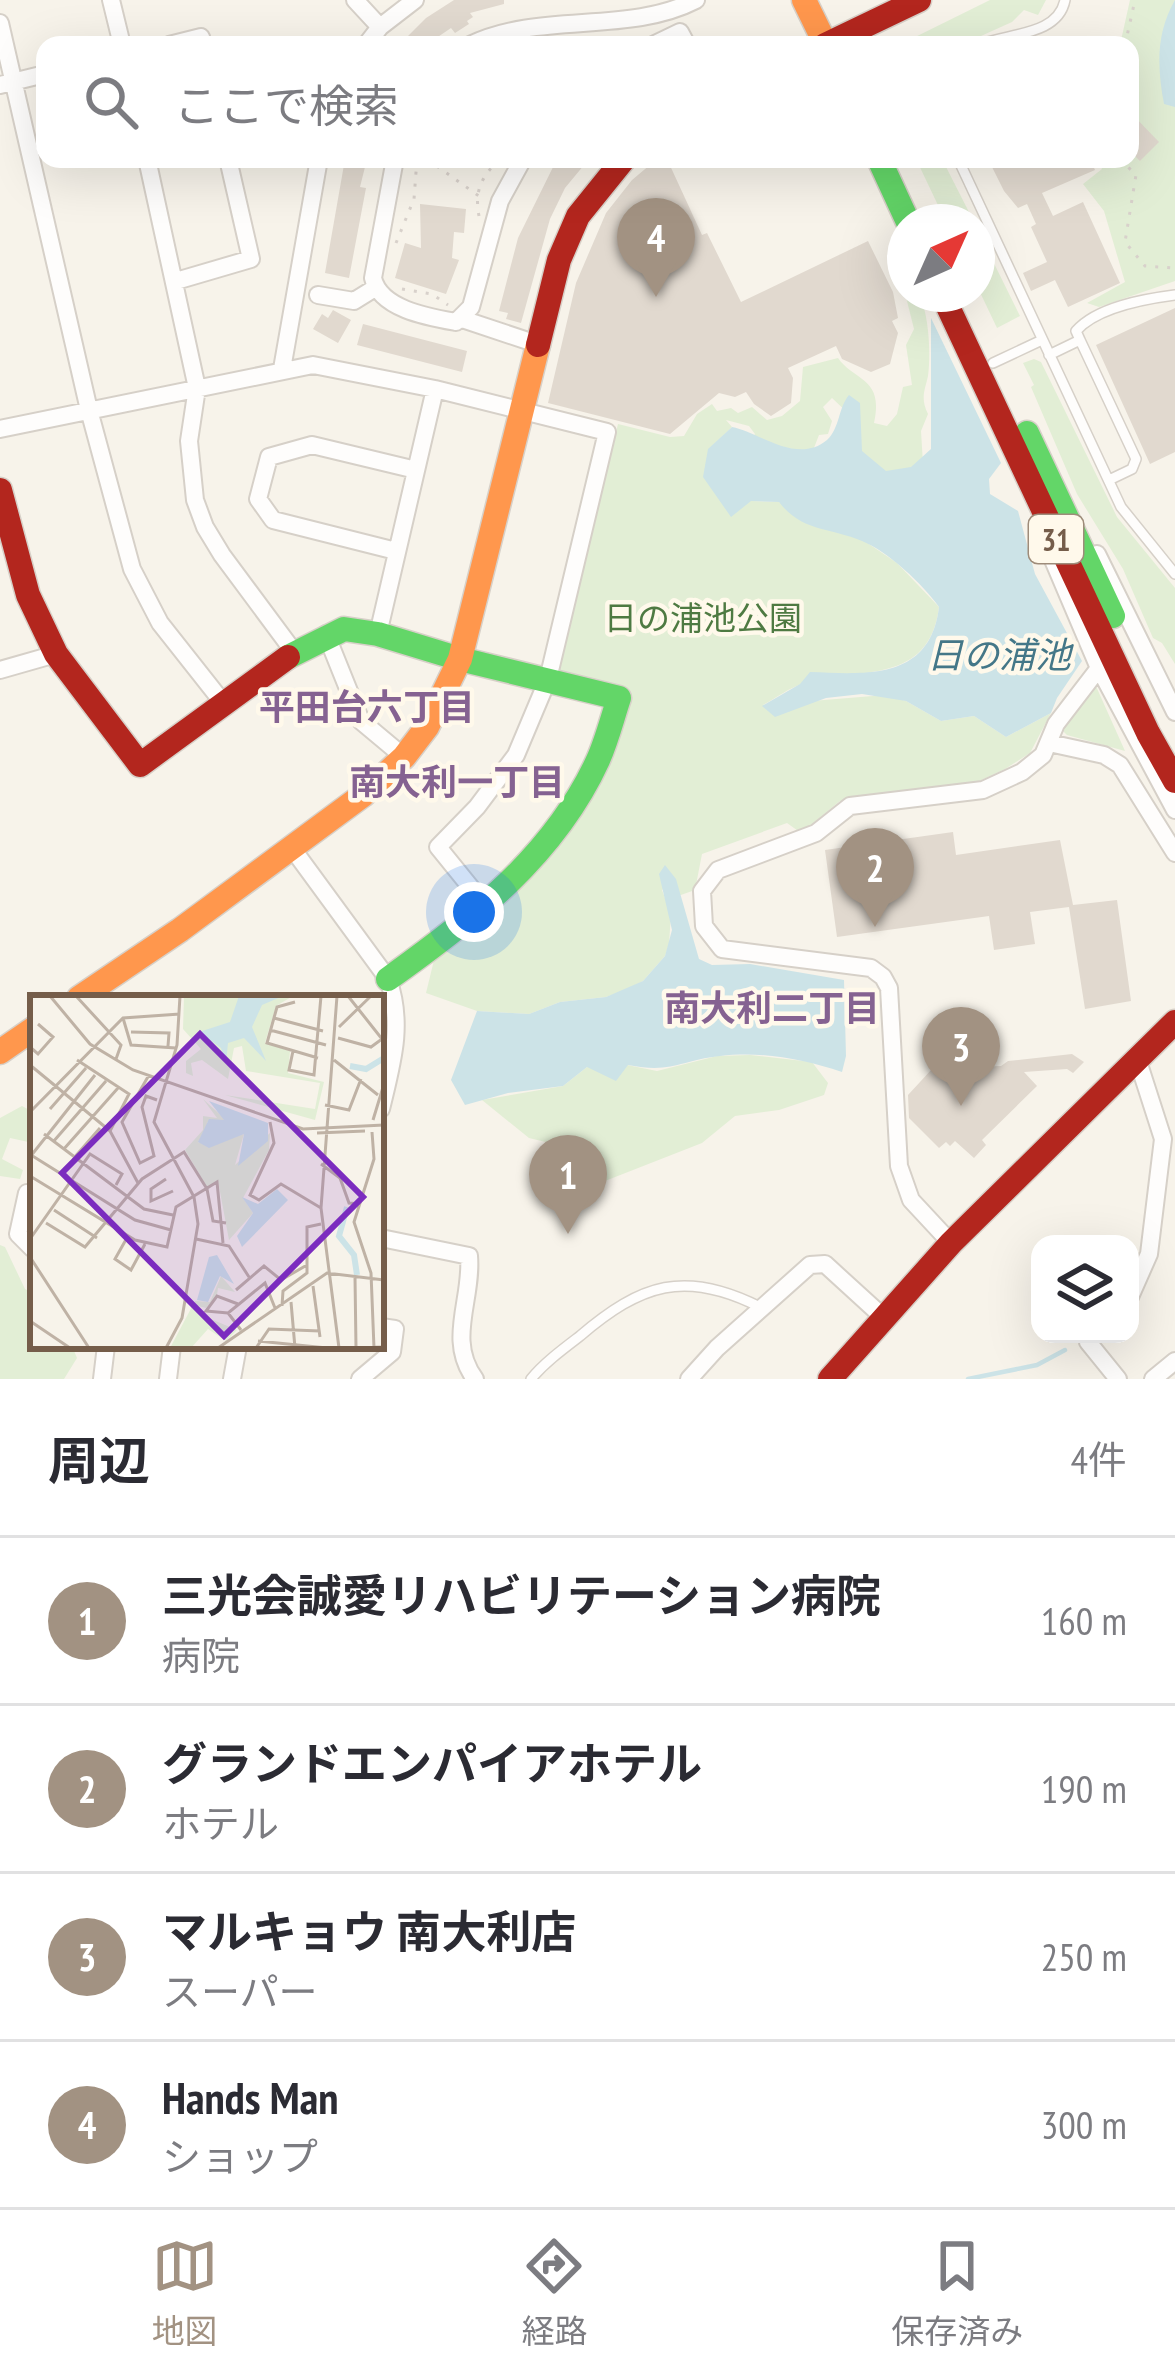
<!DOCTYPE html>
<html lang="ja">
<meta charset="utf-8">
<style>
:root{--surface:#fff;--page:#f2f2f3;--text:#2b2b33;--muted:#7c7c81;--line:#e1e1e2;--accent:#a29282}
body{margin:0;font-family:"PT Sans Narrow","Noto Sans JP",sans-serif;background:var(--page);color:var(--text)}
.controls{position:absolute;right:36px;bottom:36px;display:grid;overflow:hidden;border-radius:24px;box-shadow:0 12px 48px #0002}
.controls button{width:108px;height:108px;display:grid;place-items:center;padding:0;border:0;border-bottom:3px solid var(--line);background:var(--surface);color:var(--text);font:60px sans-serif}
.compass{position:absolute;left:887px;top:204px;width:108px;height:108px;border-radius:50%;background:var(--surface);box-shadow:0 12px 48px #0002;rotate:45deg}
.you{position:absolute;left:474px;top:912px;width:42px;height:42px;margin:-30px;border:9px solid #fff;border-radius:50%;background:#1a73e8;box-shadow:0 0 0 18px #1a73e833}
.badge{display:grid;place-items:center;width:78px;height:78px;border-radius:50%;background:var(--accent);color:#fff;font-size:39px;font-weight:700}
.pin{position:absolute;translate:-50% -99px;filter:drop-shadow(0 3px 6px #0008)}
.pin::after{content:'';position:absolute;top:63px;width:42px;height:36px;background:inherit;clip-path:polygon(0 0,100% 0,50% 100%)}
.list{margin:0;padding:0;list-style:none}
h2{display:flex;justify-content:space-between;align-items:center;height:156px;margin:0;padding:0 48px;font-size:51px}
h2 small{font-size:39px;font-weight:400;color:var(--muted)}
.list li{display:grid;grid-template-columns:78px 1fr auto;gap:36px;align-items:center;box-sizing:border-box;height:168px;padding:0 48px;border-top:3px solid var(--line)}
.list b{display:block;font-size:45px;white-space:nowrap}
.list p{margin:0;font-size:39px;white-space:nowrap;color:var(--muted)}
.list em{font-size:39px;font-style:normal;color:var(--muted)}
.icon{flex:none;width:66px;height:66px;fill:none;stroke:currentColor;stroke-width:2;stroke-linecap:round;stroke-linejoin:round}
.map{position:relative;flex:none;width:1175px;height:1379px;overflow:hidden}
.search{position:absolute;background:var(--surface);box-shadow:0 12px 48px #0002;left:36px;right:36px;top:36px;height:132px;display:flex;align-items:center;gap:30px;box-sizing:border-box;padding:0 42px;border-radius:24px;color:var(--muted);font-size:45px}
.sheet{height:828px;background:var(--surface)}
nav{display:flex;justify-content:space-around;align-items:center;box-sizing:border-box;height:168px;border-top:3px solid var(--line);background:var(--surface);font-size:33px;color:var(--muted)}
nav a{display:grid;justify-items:center;gap:6px}
nav .on{color:var(--accent)}
.map>svg:first-child{display:block}
</style>
<div class="map">
<svg width="1175" height="1379" viewBox="0 0 1175 1379">
<rect width="100%" height="100%" fill="#f7f3ea"/>
<path fill="#e2eed5" d="M990 0H1046L1038 15 1024 10 1012 22 961 45H899Z
M1130 0H1175V281L1099 307 1087 303 1125 282 1104 211 1083 184 1102 169 1097 159H1130V45H1120Z
M916 159H942L974 222H946Z
M977 229 1020 316 997 328 977 286Z
M905 293 920 296C929 317 931 353 928 376 925 390 920 398 928 414L921 431 923 464 894 475 862 467 852 417 832 398 823 407 832 421 828 434 819 435 810 458 750 441 755 434 749 426 726 420 732 427 709 449 751 501 779 502 866 542 897 563 939 607C929 685 861 667 805 683 790 687 776 698 763 705L885 695 906 701 941 721 974 716 1006 737 1051 713 1030 753 1005 769 975 783 840 801 801 833 787 823 702 854 695 890 678 896 675 879 662 890 671 914 669 944 665 956 643 981 626 990 606 997 560 1002 529 1014 477 1011 426 993 435 956 542 861 629 693 558 673 618 424 670 437 684 436 697 414 712 404 717 411 731 408 738 413 752 407 767 420 782 416 800 401 803 367 838 358C855 382 884 377 874 423L887 426 897 414 903 387 912 385 906 345 914 329Z
M1034 359 1041 362 1117 517 1175 588V664L1162 643 1153 638 1123 569 1077 494 1031 387 1034 385 1023 363Z
M1095 684 1125 751 1067 735 1060 728Z
M750 1055 812 1062 828 1083 824 1095 779 1110 735 1116 702 1143 582 1190 573 1187 554 1144 529 1138 482 1100 563 1086 587 1067 627 1065 657 1071 717 1056Z
M22 1106 33 1112V1143L10 1138 2 1159 23 1170 20 1179 0 1176V1118Z
M0 1245 5 1247 25 1289 33 1293V1346H72L77 1358 64 1379H0Z"/>
<path fill="#cce3e7" d="M1175 0V107L1164 104C1157 66 1156 33 1175 0Z
M931 318 1001 463 989 479 990 494 1018 511 1035 574 1082 661 1057 698 1051 713 1006 737 974 716 941 721 906 701 862 694 826 698 775 717 762 706 800 684 810 672C866 674 930 681 939 607 923 584 887 551 862 541 829 527 802 532 779 502L751 501 731 517 703 477 708 449 732 427C759 432 797 465 827 440 840 428 838 408 849 395L860 403 862 451 886 471 911 467 931 449Z
M665 865 676 879 699 959 712 965 750 964 844 980 846 1056 842 1072C803 1059 762 1051 720 1056 680 1060 673 1074 628 1065L616 1081 587 1067 563 1086 508 1093 465 1105 451 1080 477 1011 529 1014 560 1002 606 997 643 981 665 956 672 930 659 874Z"/>
<g fill="none" stroke-linecap="round" stroke-linejoin="round">
<path stroke="#cce3e7" stroke-width="4.5" d="M968 1379 1037 1365 1065 1350"/>
</g>
<path fill="#e1d9cf" d="M454 0H504V4L470 13 473 17 467 21 469 24 455 33 451 28 426 45H399L426 18Z
M1130 112 1159 142 1140 161 1130 151Z
M345 159H367L360 187 366 188 349 278 325 273Z
M557 159H589L565 188 550 219 521 323 506 319 508 313 499 311 518 238Z
M657 159H667L702 235 707 233 741 302 868 241 893 292 898 318 892 321 898 333 890 364 871 372 842 359 836 346 788 368 793 378 791 403 771 416 754 404 746 392 735 397 719 393 670 434 548 403 576 283 606 213 632 180Z
M988 159H1090L1095 170 1042 193 1053 216 1083 202 1120 283 1068 307 1055 280 1031 291 1023 273 1047 262 1031 227 1036 224 1027 204 1018 208 1004 191Z
M420 204 466 209 464 233 454 232 452 258 459 260 446 294 395 278 405 243 421 248Z
M1175 308V452L1150 464 1096 345Z
M333 310 351 320 338 343 313 329 322 314 328 318Z
M363 324 467 351 462 372 357 345Z
M953 832 956 855 1060 840 1073 905 1117 900 1131 1001 1085 1009 1069 907 1030 912 1035 944 994 950 989 916 837 937 825 850Z
M1072 1054 1084 1062 1073 1073 1067 1069 1024 1072 1037 1086 982 1140 986 1145 974 1158 955 1141 950 1146 946 1142 939 1148 909 1118 908 1095 932 1069 1001 1066 1008 1061Z"/>
<g fill="none" stroke-linecap="round" stroke-linejoin="round">
<g stroke="#d6d0c8" stroke-width="12">
<path id="lane" d="M979 45C1008 33 1058 36 1065 0
M958 159 1121 507 1175 574
M1080 340 1076 331C1097 307 1144 299 1175 295
M1049 355 1080 340 1136 459 1132 469 1109 480
M993 363 1042 340
M531 1379C544 1363 563 1349 580 1336 641 1284 685 1269 760 1307"/>
</g>
<g stroke="#d6d0c8" stroke-width="20">
<path id="street" d="M111 0 122 45
M355 0 380 27
M0 23 89 410 132 569 160 623 224 704
M169 45 201 37 202 45
M366 45 380 27 415 0
M470 45C540 11 628 35 696 0
M653 45 680 32 687 45
M0 85 45 74
M147 159 197 388 189 441 195 500 205 527 222 555 294 652
M395 159 373 278C380 309 428 317 456 322L471 307 500 201 523 159
M176 281 251 259 228 159
M318 295 354 301 375 288
M462 319 537 344
M282 369 319 159
M0 429 313 365 435 389 607 432 548 679 516 755 477 807 438 847 485 905
M1045 541 1099 668 1175 810
M396 551 273 520 258 499 269 457 312 445 416 470
M1097 554 1175 712
M326 634 361 721 404 757
M378 634 435 389
M0 670 56 654
M1049 743 1104 755 1120 765 1175 853
M292 848 388 979C404 1025 392 1063 381 1109
M33 1194 27 1193 18 1234 33 1249
M381 1238 469 1256C473 1299 446 1340 475 1379
M951 1243 911 1200 899 1166 889 988 883 977 871 968 722 949 704 926 702 891 718 870 816 833 850 806 983 790 1022 772 1043 755 1056 724 1099 668
M1130 1297 1149 1254 1163 1139 1137 1058
M1091 1334 1088 1342 1118 1379
M102 1379 106 1346
M168 1379 172 1346
M232 1379 238 1346
M360 1379 392 1352 395 1329 381 1327
M689 1379 717 1348 810 1265 825 1264 882 1316
M1153 1379 1175 1361"/>
</g>
<g stroke="#d7d0c8" stroke-width="27">
<path id="fast" d="M879 159 908 222
M1027 433 1113 616
M288 657 344 629 378 634 460 659 619 698C612 719 607 740 598 760 554 856 472 919 388 979"/>
</g>
<g stroke="#d7d0c8" stroke-width="27">
<path id="slow" d="M804 0 826 45
M79 998 180 930 363 795 404 757 427 727 460 659 538 345
M0 1052 33 1029"/>
</g>
<g stroke="#d7d0c8" stroke-width="27">
<path id="jam" d="M825 45 919 0
M942 294 1148 733 1175 781
M538 345 559 260 578 216 624 159
M0 490 28 595 56 654 140 765 288 657
M830 1379 951 1243 1175 1022"/>
</g>
<path stroke="#d8d1cb" stroke-width="3" stroke-dasharray="3 9" stroke-linecap="butt" d="M1125 45 1135 0
M427 159 483 199
M1120 159 1136 175 1125 242 1145 266 1175 268
M479 216C474 190 482 176 500 159
M396 243 414 199 417 159
M402 289 432 294 448 305"/>
<use href="#lane" stroke="#fefdfc" stroke-width="9"/>
<use href="#street" stroke="#fefdfc" stroke-width="16"/>
<use href="#fast" stroke="#63d668" stroke-width="24"/>
<use href="#slow" stroke="#ff974d" stroke-width="24"/>
<use href="#jam" stroke="#b3261e" stroke-width="24"/>
</g>
<g text-anchor="middle" dominant-baseline="central" stroke-width="9" stroke-linejoin="round" paint-order="stroke">
<rect fill="#fff9eb" stroke="#9e8c7a" stroke-width="3" x="1029" y="515" width="54" height="48" rx="9"/>
<g font-size="30" font-weight="bold" fill="#755d4a">
<text x="1056" y="539">31</text>
</g>
<g font-size="33" fill="#4e7a42" stroke="#fff9eb">
<text x="703" y="617">日の浦池公園</text>
</g>
<g font-size="36" font-style="italic" fill="#478" stroke="#fff9eb">
<text x="999" y="654">日の浦池</text>
</g>
<g font-size="36" font-weight="bold" fill="#856291" stroke="#fff9eb">
<text x="367" y="706">平田台六丁目</text>
<text x="457" y="781">南大利一丁目</text>
<text x="772" y="1007">南大利二丁目</text>
</g>
</g>
<g transform="translate(30 995)">
<rect width="354" height="354" fill="#f7f3ea"/>
<path d="M154 1H263L246 11 235 48 260 56 258 78 294 87 285 125 195 100 285 114 290 88 216 76 212 51 204 53 198 84 172 65 161 68 163 81 156 78V66L171 54 153 34ZM173 104 195 124 191 131 177 127 181 136 168 148 214 139 205 170 240 138 239 155 213 203 223 218 199 245 188 186 177 192 155 155 173 135V121L187 123ZM191 281 205 297 188 293 187 300 176 313 168 311 169 319 207 335 196 346 178 334 161 353H140L165 306 180 307Z" fill="#e2eed5"/>
<path d="M209 1H253L232 10 222 32 236 66 214 43 198 48 196 68 191 53 169 37 200 27ZM179 106 238 128V146L208 171 214 139 179 153 168 147 179 124 194 125ZM247 194 258 205 212 252 207 241 223 218 212 202 228 209ZM187 260 204 289 190 281 178 307 167 305 179 262Z" fill="#cce3e7"/>
<path fill="none" stroke="#cce3e7" stroke-width="6" d="M320 71 336 74 354 63M317 212 309 241 324 260 327 280M0 274V319"/>
<path fill="none" stroke="#bfb2a5" stroke-width="3" d="M20 1 60 49 103 75 273 134 354 130M46 1 91 50 86 64M307 1 291 213 309 353M265 7 247 12 237 48 288 63M93 23 101 50 146 53M244 23 293 36M309 32 341 1M240 35 296 50M101 37 139 38 138 51M308 43 341 52 352 44 318 1M0 52 8 59 23 42 8 29M263 56 259 75 284 80 291 1M47 65 99 99 80 136 108 188M304 65 348 100M0 70 80 136M119 80 92 127 110 168 124 161 112 112 116 101 127 105M295 110 319 115 331 84M20 114 56 73M0 117 93 23 150 19M343 125 354 89M240 127 244 148 220 200 229 205 251 189 291 213M342 137 344 164 324 227 341 278 344 353M287 138 335 136M14 139 114 214 143 220M23 147 76 86M33 155 88 93M1 160 105 225 141 235M0 162 65 80M43 164 70 133M291 169 310 183 319 208 331 209M0 181 105 245 137 252 146 212 187 187 193 248M136 184 121 194V206L143 196M24 215 67 243M16 228 55 252 112 184 154 157 177 194 183 226 196 228M98 241 85 264 101 275 115 249M0 244 60 159 92 179 86 190M166 244 199 251 219 282M0 262 59 353M325 282 326 353M283 291 290 342M206 295 234 271 251 285 277 270M261 307 265 353M252 311 253 296 277 278V232L291 229M198 318 176 316 187 301 208 309M0 326 40 353M211 335 198 318 235 288 245 313M228 346 297 353M136 353 152 323 168 229 164 202 124 127 147 50 150 1M188 353 297 278 354 285M226 353 239 334 290 336M311 353 354 352"/>
<path fill="#7b2cbf" fill-opacity="0.15" stroke="#7b2cbf" stroke-width="6" d="M170 39 333 202 194 341 32 178Z"/>
<rect width="354" height="354" fill="none" stroke="#755d4a" stroke-width="6"/>
</g>
</svg>
<div class="controls">
<button><svg class="icon" aria-label="layers" viewBox="0 0 24 24"><path d="M12 4l9 5-9 5-9-5zM3 14l9 5 9-5"/></svg></button>
</div>
<svg class="compass" viewBox="-18 -18 36 36"><path d="M0-13l5 13h-10z" fill="#e53935"/><path d="M0 13l5-13h-10z" fill="#7c7c81"/></svg>
<div class="you"></div>
<div class="pin badge" style="left:568px;top:1234px">1</div>
<div class="pin badge" style="left:875px;top:927px">2</div>
<div class="pin badge" style="left:961px;top:1106px">3</div>
<div class="pin badge" style="left:656px;top:297px">4</div>
<div class="search"><svg class="icon" aria-label="search" viewBox="0 0 24 24"><circle cx="10" cy="10" r="6"/><path d="M15 15l6 6"/></svg>ここで検索</div>
</div>
<section class="sheet">
<h2>周辺<small>4件</small></h2>
<ul class="list">
<li><span class="badge">1</span><div><b>三光会誠愛リハビリテーション病院</b><p>病院</p></div><em>160 m</em></li>
<li><span class="badge">2</span><div><b>グランドエンパイアホテル</b><p>ホテル</p></div><em>190 m</em></li>
<li><span class="badge">3</span><div><b>マルキョウ 南大利店</b><p>スーパー</p></div><em>250 m</em></li>
<li><span class="badge">4</span><div><b>Hands Man</b><p>ショップ</p></div><em>300 m</em></li>
</ul>
</section>
<nav>
<a class="on"><svg class="icon" aria-label="map" viewBox="0 0 24 24"><path d="M3 6l6-2 6 2 6-2v14l-6 2-6-2-6 2zM9 4v14M15 6v14"/></svg>地図</a>
<a><svg class="icon" aria-label="directions" viewBox="0 0 24 24"><path d="M12 3l9 9-9 9-9-9zM9 14v-3h6M13 9l2 2-2 2"/></svg>経路</a>
<a><svg class="icon" aria-label="saved" viewBox="0 0 24 24"><path d="M7 4h10v16l-5-4-5 4z"/></svg>保存済み</a>
</nav>
